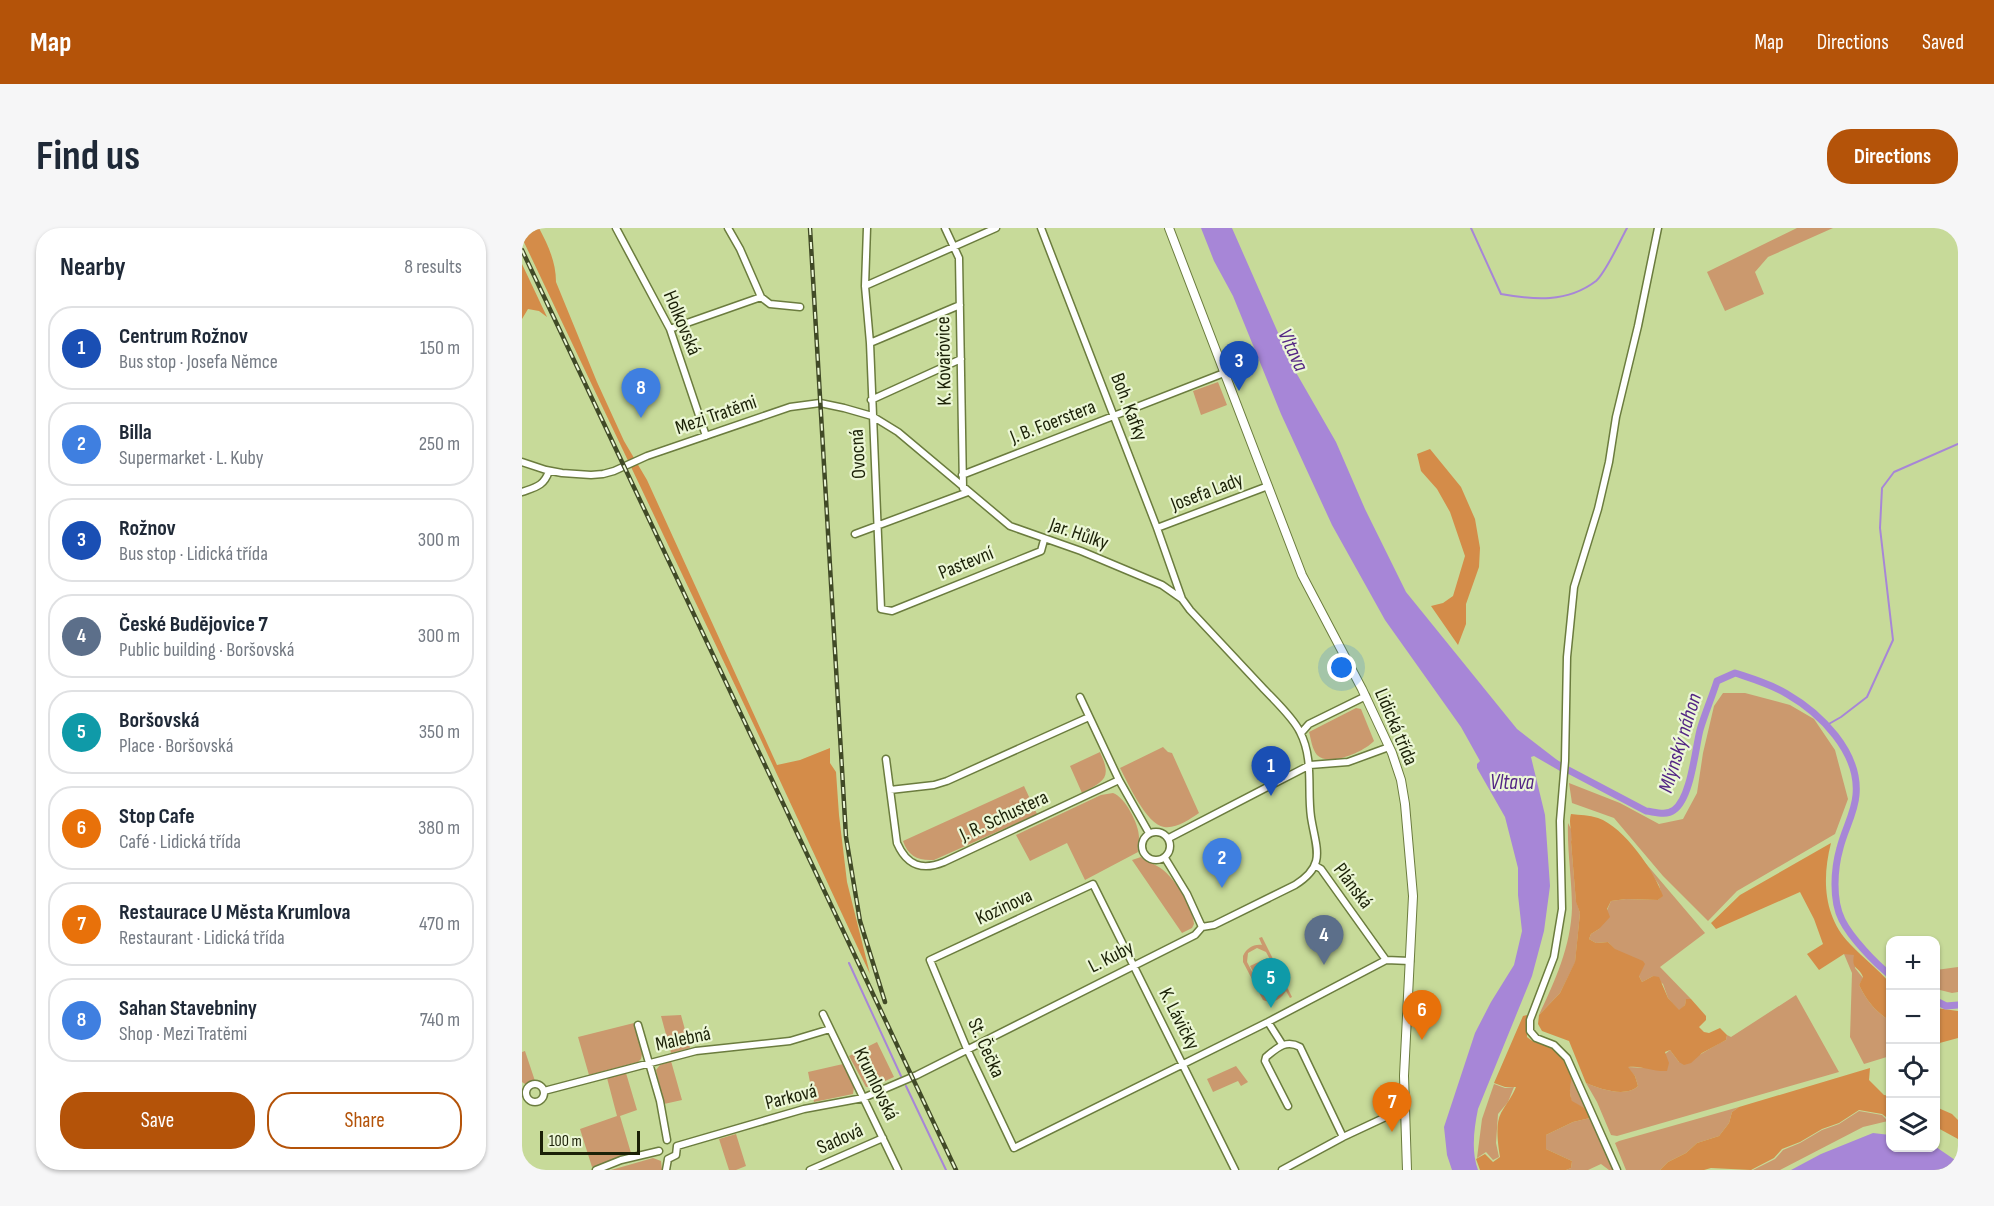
<!DOCTYPE html>
<meta charset="utf-8">
<style>
:root{--surface:#fff;--page:#f6f6f7;--text:#1f2937;--muted:#747a83;--line:#e0e1e3;--accent:#b45309}
body{margin:0;font-family:"Sofia Sans Condensed",sans-serif;background:var(--page);color:var(--text)}
.controls{position:absolute;right:18px;bottom:18px;display:grid;overflow:hidden;border-radius:12px;box-shadow:0 2px 4px #0004}
.controls button{width:54px;height:54px;display:grid;place-items:center;padding:0;border:0;border-bottom:2px solid var(--line);background:var(--surface);color:var(--text);font:30px sans-serif}
.scale{position:absolute;left:18px;bottom:15px;width:100px;box-sizing:border-box;padding-left:6px;border:3px solid #1b2107;border-top:0;font-size:16px;line-height:21px;white-space:nowrap;color:#1b2107;-webkit-text-stroke:4px #ecf7d6;paint-order:stroke}
.you{position:absolute;left:820px;top:440px;width:21px;height:21px;margin:-15px;border:4px solid #fff;border-radius:50%;background:#1a73e8;box-shadow:0 0 0 9px #1a73e833}
.badge{display:grid;place-items:center;width:39px;height:39px;border-radius:50%;background:var(--accent);color:#fff;font-size:20px;font-weight:700}
.pin{position:absolute;translate:-50% -50px;filter:drop-shadow(0 2px 3px #0008)}
.pin::after{content:'';position:absolute;top:32px;width:21px;height:18px;background:inherit;clip-path:polygon(0 0,100% 0,50% 100%)}
.list{margin:0;padding:0;list-style:none}
h2{display:flex;justify-content:space-between;align-items:center;height:78px;margin:0;padding:0 24px;font-size:26px}
h2 small{font-size:20px;font-weight:400;color:var(--muted)}
.list li{display:grid;grid-template-columns:39px 1fr auto;gap:18px;align-items:center;box-sizing:border-box;height:84px;margin:0 12px 12px;padding:0 12px;border:2px solid var(--line);border-radius:24px}
.list b{display:block;font-size:22px;white-space:nowrap}
.list p{margin:0;font-size:20px;white-space:nowrap;color:var(--muted)}
.list em{font-size:20px;font-style:normal;color:var(--muted)}
.actions{display:flex;gap:12px;padding:18px 24px}
.actions a{flex:1;padding:14px 0;border:2px solid var(--accent);border-radius:24px;text-align:center;font-size:21px;color:var(--accent)}
.actions .main{background:var(--accent);color:#fff}
.icon{flex:none;width:33px;height:33px;fill:none;stroke:currentColor;stroke-width:2;stroke-linecap:round;stroke-linejoin:round}
.map{position:relative;flex:none;width:1436px;height:942px;overflow:hidden;border-radius:24px}
header{display:flex;align-items:center;gap:36px;box-sizing:border-box;height:84px;padding:0 30px;background:var(--accent);color:#fff}
header strong{font-size:28px}
nav{display:flex;gap:33px;margin-inline-start:auto;font-size:21px}
.intro{display:flex;align-items:center;justify-content:space-between;box-sizing:border-box;height:144px;padding:0 36px}
h1{margin:0;font-size:42px}
.button{padding:15px 27px;border-radius:24px;background:var(--accent);color:#fff;font-size:21px;font-weight:700}
main{display:flex;gap:36px;padding:0 36px}
aside{flex:1;background:var(--surface);border-radius:24px;box-shadow:0 2px 4px #0004}
.map>svg:first-child{display:block}
</style>
<header>
<strong>Map</strong>
<nav><a>Map</a><a>Directions</a><a>Saved</a></nav>
</header>
<div class="intro"><h1>Find us</h1><a class="button">Directions</a></div>
<main>
<aside>
<h2>Nearby<small>8 results</small></h2>
<ul class="list">
<li><span class="badge" style="background:#1a4fb4">1</span><div><b>Centrum Rožnov</b><p>Bus stop · Josefa Němce</p></div><em>150 m</em></li>
<li><span class="badge" style="background:#3f7fe0">2</span><div><b>Billa</b><p>Supermarket · L. Kuby</p></div><em>250 m</em></li>
<li><span class="badge" style="background:#1a4fb4">3</span><div><b>Rožnov</b><p>Bus stop · Lidická třída</p></div><em>300 m</em></li>
<li><span class="badge" style="background:#5c6f8a">4</span><div><b>České Budějovice 7</b><p>Public building · Boršovská</p></div><em>300 m</em></li>
<li><span class="badge" style="background:#0f9aa8">5</span><div><b>Boršovská</b><p>Place · Boršovská</p></div><em>350 m</em></li>
<li><span class="badge" style="background:#e8710a">6</span><div><b>Stop Cafe</b><p>Café · Lidická třída</p></div><em>380 m</em></li>
<li><span class="badge" style="background:#e8710a">7</span><div><b>Restaurace U Města Krumlova</b><p>Restaurant · Lidická třída</p></div><em>470 m</em></li>
<li><span class="badge" style="background:#3f7fe0">8</span><div><b>Sahan Stavebniny</b><p>Shop · Mezi Tratěmi</p></div><em>740 m</em></li>
</ul>
<div class="actions"><a class="main">Save</a><a>Share</a></div>
</aside>
<div class="map">
<svg width="1436" height="942" viewBox="0 0 1436 942">
<rect width="100%" height="100%" fill="#c7da99"/>
<path fill="#cb996e" fill-rule="evenodd" d="M1275 0H1311L1246 29 1233 44 1242 66 1203 83 1185 44Z
M696 154 705 177 679 187 671 163Z
M1201 465H1223L1268 477 1292 491 1313 522 1326 571 1313 606 1215 663 1186 693 1141 648 1092 590 1050 575 1047 555 1098 575 1137 596 1161 591 1175 565 1181 525 1192 478Z
M834 480 839 481 852 513C842 524 807 539 795 527 790 521 789 511 787 504Z
M641 519 646 524 650 525 677 585C668 591 654 601 642 599 624 596 606 555 598 540Z
M578 524C590 550 583 553 560 565L548 538Z
M502 558 515 586 412 632C396 633 386 628 381 613Z
M591 565C603 569 617 596 617 609 617 615 615 618 616 624L563 652 545 615 508 633 494 607 579 567Z
M1046 595 1051 605 1049 614 1054 673 1058 685 1053 735 1038 765 1017 787C1033 753 1049 718 1050 680 1050 651 1045 623 1046 595Z
M619 629C624 634 629 634 635 638 651 646 671 679 672 696L670 700 660 705 610 632Z
M1120 631 1183 705 1138 739 1169 771 1164 772 1163 777 1157 783 1146 770 1141 756 1131 748 1120 754 1117 748 1086 714 1074 715 1067 711 1069 706 1077 701 1089 673 1104 671 1136 672 1140 668 1137 657Z
M740 709 770 769 768 770 764 763C758 772 751 776 741 772L721 734V728C725 720 731 716 740 717L737 710ZM735 720 744 724 762 758C759 767 755 770 746 771L743 768 760 760 753 747 736 755 725 734 726 725Z
M1322 726H1333V740L1341 750 1337 757C1345 773 1353 783 1368 793V828L1342 836 1328 809 1330 745Z
M745 730 751 743 735 751 728 738Z
M1436 739V764L1430 765 1414 761V742Z
M1274 767 1317 844 1095 908 1089 907 1075 874 1064 855C1078 861 1104 870 1116 858L1113 848 1105 839 1126 840 1148 822 1157 834C1179 829 1185 821 1204 812L1205 807 1209 809Z
M159 787 168 820 149 825 139 788Z
M112 795 120 826 119 831 116 834 67 847 56 809Z
M355 814 372 849 350 859H344L327 828Z
M3 823 13 853 3 856 0 854V824Z
M149 833 160 872 142 876 134 842 138 837Z
M321 836 332 859 331 866 292 874 286 844Z
M714 838 726 854 719 858 716 853 691 864 685 851Z
M1049 844 1093 942H1087L1079 936 1066 942H1044L1049 940 1050 933 1024 921V907L1051 894 1068 890 1066 882 1050 874C1046 863 1049 855 1049 844Z
M104 845 115 882 98 888 109 925 70 939 58 901 95 888 85 850Z
M972 856 983 860 992 859 986 874 976 886 974 915 977 929 971 932 964 924 955 930 960 891Z
M1217 879 1210 884 1207 895 1197 908 1175 915 1164 925 1146 934 1138 942H1104L1093 915 1097 913Z
M1337 883 1360 887 1366 893 1341 899 1258 942H1231L1253 931 1261 922 1278 915 1300 902 1317 896Z
M214 906 224 938 214 942H207L197 911Z
M131 930 139 933 140 942H89Z"/>
<path fill="#d48c49" d="M0 0H17C26 17 34 34 34 54L75 154 102 213 125 252 255 537 278 532 308 520V535L314 544 317 587 325 654 348 746 239 512 0 10Z
M0 36 25 89 17 83 6 81 0 91Z
M908 221 939 259 953 291 958 320 957 339 944 376V396L936 417 909 378 921 375 931 368 943 328 928 284 915 261 899 243 895 226Z
M1049 586C1058 587 1067 587 1076 590 1102 599 1133 644 1141 668L1136 672 1104 671 1089 673 1085 681 1088 689 1077 701 1069 706 1067 711 1074 715 1086 714 1093 721 1121 733 1123 736 1117 748 1120 754 1131 748 1137 749 1146 770 1157 782 1163 777 1164 771H1169L1184 788V792L1177 799 1182 804 1187 805 1198 800 1205 807 1204 812 1180 825 1169 835 1162 837 1157 834 1148 822 1143 824 1147 835 1145 843C1131 844 1120 837 1106 839L1113 848 1116 858C1104 870 1078 861 1064 855L1047 813 1020 803 1016 796 1017 787 1038 765 1053 734 1058 685 1054 674 1049 614C1051 604 1046 597 1049 586Z
M1309 615C1300 650 1301 688 1328 716 1341 730 1356 741 1368 755V793C1353 783 1345 773 1337 757L1341 749C1337 738 1329 742 1332 727L1322 726 1297 742 1285 726 1301 716 1292 691 1278 664 1194 701 1189 695 1218 667Z
M1414 780 1436 783V810L1414 816Z
M1005 787V809C1013 816 1018 815 1027 818 1037 822 1046 835 1049 845 1051 856 1045 859 1050 873L1066 882 1068 890 1051 894 1024 907V921L1050 933 1049 940 1044 942H958L954 931 963 926 971 934 978 929C976 917 973 896 979 885 984 876 990 869 994 859H983L972 855 1001 788Z
M1348 840 1347 852 1362 867 1368 868V892L1360 886 1337 882 1317 895 1300 901 1278 914 1260 921 1252 930 1229 942 1189 940 1182 942H1138L1146 934 1164 925 1175 915 1197 908 1207 895 1210 884 1217 879Z
M1414 879 1430 886 1436 892V911L1414 899Z"/>
<path fill="#a786d7" d="M679 0H710L772 141 814 214 843 281 884 364 995 501 1039 535 1038 543 1012 528 1009 529 1023 587 1028 658 1022 703 1010 748 956 881C952 901 949 923 956 942H930L925 927 922 899 953 805 969 774 992 737 1000 703 996 667V640L983 589 955 540V536L958 533 939 499 863 392 810 297 759 186 711 68 692 33Z
M1351 905 1368 907V920L1414 919 1436 934V942H1269L1299 926Z"/>
<g fill="none" stroke-linecap="round" stroke-linejoin="round">
<path stroke="#a786d7" stroke-width="2" d="M949 0 979 66C1012 72 1045 75 1074 53 1084 44 1098 13 1105 0
M1305 497 1319 489 1345 469 1371 412 1358 300 1360 260 1372 244 1436 216
M327 735 379 848
M384 858 424 942"/>
<path stroke="#a786d7" stroke-width="7" d="M1031 534 1124 583C1133 584 1144 588 1152 582 1169 570 1173 522 1178 502 1183 485 1190 469 1195 453L1213 445C1231 451 1249 456 1265 466 1298 485 1338 524 1334 567 1333 584 1322 603 1318 620 1312 641 1310 672 1320 692 1329 710 1353 735 1368 747
M1414 773 1424 778 1436 777"/>
<g stroke="#6b7c3e" stroke-width="9">
<path id="minor" d="M94 0 148 101 184 208
M206 0 218 21 239 69 248 76 278 79
M345 0 343 58 348 115 359 381 370 383 519 323 522 312
M423 0 437 30 441 260
M519 0 635 300 660 371
M343 58 474 0
M148 101 239 69
M348 115 438 77
M349 172 439 131
M0 234 24 242 40 245 69 247 81 246 92 243 125 228 268 179 298 175 322 180 350 188 376 204 488 298 559 323 640 357 660 371 668 382C692 408 716 433 740 459 751 471 771 489 778 504 792 531 785 561 789 589 794 621 805 637 773 657L692 697 680 699 673 707 395 847 341 870 282 881 155 918
M440 247 702 145
M0 264C14 259 22 258 27 243
M635 300 746 258
M333 306 446 264
M558 469 597 552 627 605
M779 505 787 496 844 468
M364 531 375 615C385 638 400 643 422 634L597 552
M368 562 412 557 425 553 567 489
M620 618a14 14 0 1 1 28 0a14 14 0 1 1-28 0Z
M647 610 788 537 826 534 867 519
M643 630 665 666 680 699
M794 638 799 641 864 732
M301 786 376 942
M746 794 760 816
M116 797 138 873 145 912
M4 865a9 9 0 1 1 18 0a9 9 0 1 1-18 0Z
M22 863 174 823 268 813 308 801
M766 878 743 833 744 829C755 820 764 811 778 819L821 909
M146 931 154 927 155 918
M74 942 99 932 137 923
M144 942 146 931
M288 942 361 910
M713 942 571 656 408 732 445 821 492 920 746 794 864 732 888 733
M760 942 821 909 883 880
M1095 942 1045 830 1032 817 1014 810 1008 803V792L1032 729 1040 681 1038 593 1043 533 1045 429 1052 359 1076 281 1087 234 1094 189 1116 98 1136 0"/>
</g>
<g stroke="#6b7c3e" stroke-width="10">
<path id="tertiary" d="M647 0 780 347 840 461 870 525 879 552 883 576 891 668 882 848 885 942"/>
</g>
<use href="#minor" stroke="#fff" stroke-width="6"/>
<use href="#tertiary" stroke="#fff" stroke-width="8"/>
<g stroke="#414a27" stroke-width="4.5">
<path id="rail" d="M288 0 324 609 338 693 363 774
M0 22 434 942"/>
</g>
<use href="#rail" stroke="#ecf7d6" stroke-width="2" stroke-dasharray="7" stroke-linecap="butt"/>
</g>
<g text-anchor="middle" dominant-baseline="central" stroke-width="4.5" stroke-linejoin="round" paint-order="stroke">
<g font-size="20" fill="#1b2107" stroke="#ecf7d6">
<text transform="translate(160 95) rotate(67)">Holkovská</text>
<text transform="translate(422 133) rotate(-91)">K. Kovařovice</text>
<text transform="translate(607 179) rotate(69)">Boh. Kafky</text>
<text transform="translate(194 187) rotate(-19)">Mezi Tratěmi</text>
<text transform="translate(531 194) rotate(-21)">J. B. Foerstera</text>
<text transform="translate(336 226) rotate(-93)">Ovocná</text>
<text transform="translate(685 264) rotate(-21)">Josefa Lady</text>
<text transform="translate(557 306) rotate(19)">Jar. Hůlky</text>
<text transform="translate(444 335) rotate(-22)">Pastevní</text>
<text transform="translate(874 499) rotate(67)">Lidická třída</text>
<text transform="translate(482 588) rotate(-25)">J. R. Schustera</text>
<text transform="translate(831 658) rotate(53)">Plánská</text>
<text transform="translate(482 679) rotate(-25)">Kozinova</text>
<text transform="translate(589 729) rotate(-27)">L. Kuby</text>
<text transform="translate(657 791) rotate(63)">K. Lávičky</text>
<text transform="translate(161 811) rotate(-12)">Malebná</text>
<text transform="translate(464 820) rotate(66)">St. Čečka</text>
<text transform="translate(354 856) rotate(64)">Krumlovská</text>
<text transform="translate(269 869) rotate(-14)">Parková</text>
<text transform="translate(318 911) rotate(-24)">Sadová</text>
</g>
<g font-size="21" font-style="italic" fill="#532584" stroke="#ecf7d6">
<text transform="translate(771 122) rotate(65)">Vltava</text>
<text transform="translate(1158 515) rotate(-73)">Mlýnský náhon</text>
<text x="990" y="554">Vltava</text>
</g>
</g>
</svg>
<div class="controls">
<button>+</button>
<button>−</button>
<button><svg class="icon" aria-label="locate" viewBox="0 0 24 24"><circle cx="12" cy="12" r="6"/><path d="M12 2v4M12 18v4M2 12h4M18 12h4"/></svg></button>
<button><svg class="icon" aria-label="layers" viewBox="0 0 24 24"><path d="M12 4l9 5-9 5-9-5zM3 14l9 5 9-5"/></svg></button>
</div>
<div class="scale">100 m</div>
<div class="you"></div>
<div class="pin badge" style="left:749px;top:568px;background:#1a4fb4">1</div>
<div class="pin badge" style="left:700px;top:660px;background:#3f7fe0">2</div>
<div class="pin badge" style="left:717px;top:163px;background:#1a4fb4">3</div>
<div class="pin badge" style="left:802px;top:737px;background:#5c6f8a">4</div>
<div class="pin badge" style="left:749px;top:780px;background:#0f9aa8">5</div>
<div class="pin badge" style="left:900px;top:812px;background:#e8710a">6</div>
<div class="pin badge" style="left:870px;top:904px;background:#e8710a">7</div>
<div class="pin badge" style="left:119px;top:190px;background:#3f7fe0">8</div>
</div>
</main>
